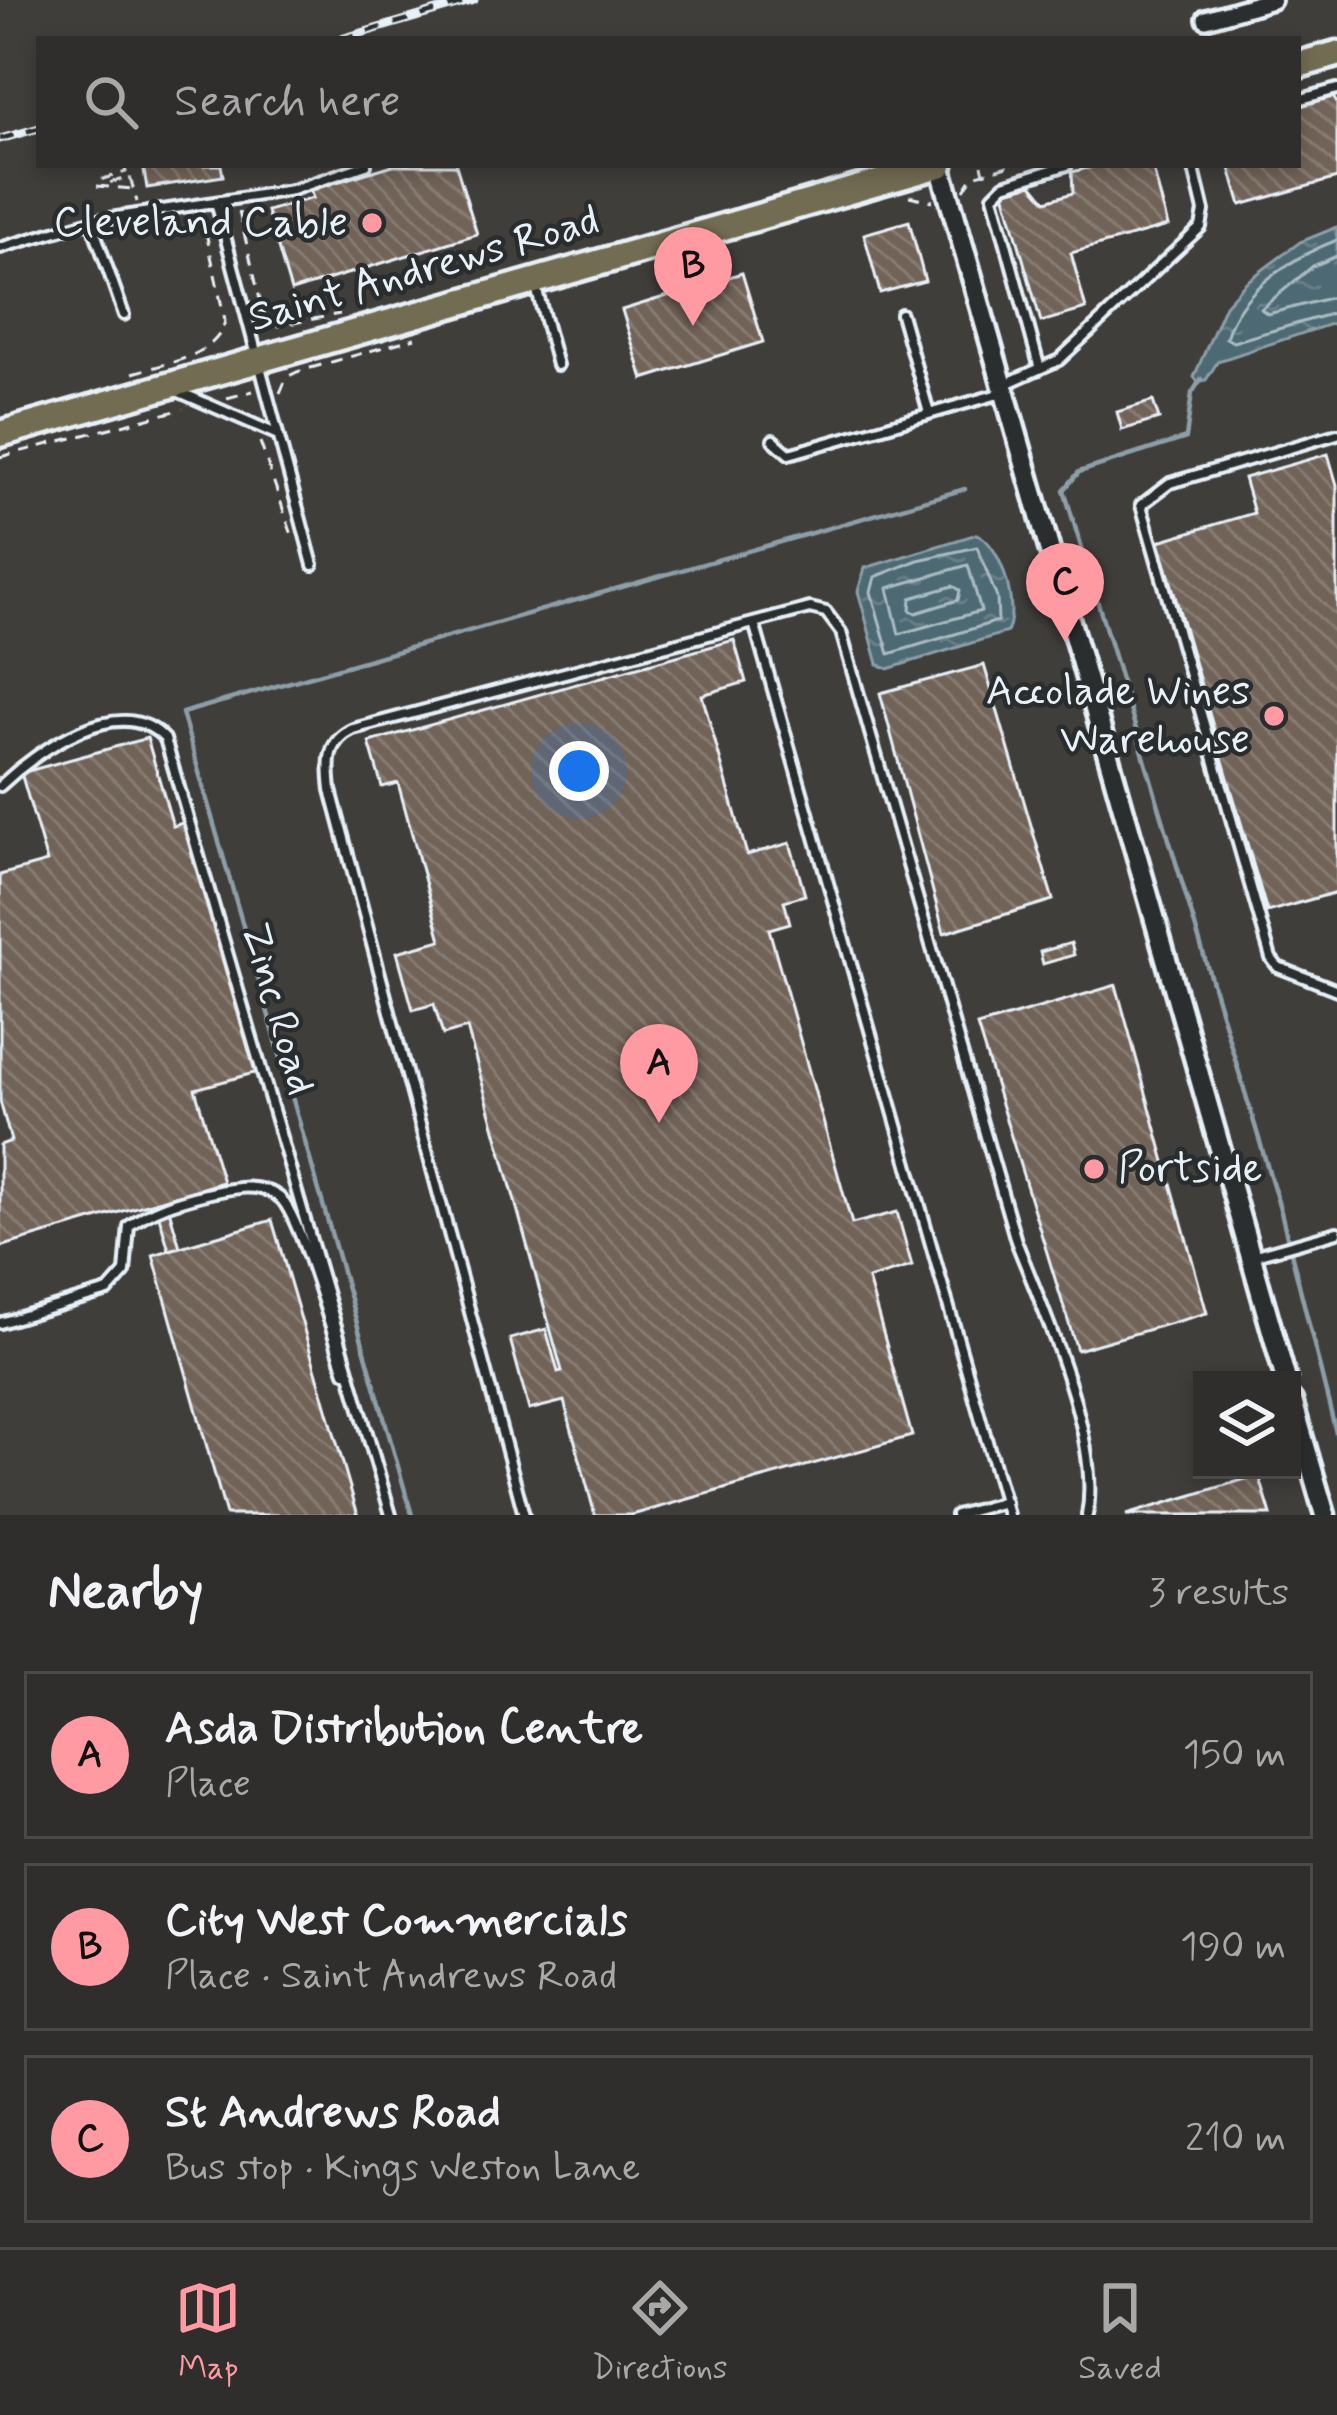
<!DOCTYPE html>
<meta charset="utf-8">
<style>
:root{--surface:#302e2c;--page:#383634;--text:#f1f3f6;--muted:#a8a8a9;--line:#4b4a48;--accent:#ff9aa2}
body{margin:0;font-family:Mynerve,sans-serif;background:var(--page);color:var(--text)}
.controls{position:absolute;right:36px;bottom:36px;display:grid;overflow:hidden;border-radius:0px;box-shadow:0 6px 18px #0003}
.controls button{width:108px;height:108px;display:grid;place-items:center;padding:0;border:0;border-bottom:3px solid var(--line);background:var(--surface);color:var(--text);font:60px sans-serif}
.you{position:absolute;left:579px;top:771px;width:42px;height:42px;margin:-30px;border:9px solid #fff;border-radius:50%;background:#1a73e8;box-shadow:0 0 0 18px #1a73e833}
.badge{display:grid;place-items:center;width:78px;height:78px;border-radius:50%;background:var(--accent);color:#111;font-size:39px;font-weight:700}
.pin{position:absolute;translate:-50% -99px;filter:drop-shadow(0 3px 6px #0008)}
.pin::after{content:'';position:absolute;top:63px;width:42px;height:36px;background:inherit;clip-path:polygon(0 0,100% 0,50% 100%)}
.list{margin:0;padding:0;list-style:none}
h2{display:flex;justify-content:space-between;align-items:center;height:156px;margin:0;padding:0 48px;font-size:51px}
h2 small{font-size:39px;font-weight:400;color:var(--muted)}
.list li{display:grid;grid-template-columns:78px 1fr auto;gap:36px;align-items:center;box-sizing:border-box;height:168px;margin:0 24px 24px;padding:0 24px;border:3px solid var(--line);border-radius:0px}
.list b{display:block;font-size:45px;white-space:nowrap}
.list p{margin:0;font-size:39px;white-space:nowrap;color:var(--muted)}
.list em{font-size:39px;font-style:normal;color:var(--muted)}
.icon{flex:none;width:66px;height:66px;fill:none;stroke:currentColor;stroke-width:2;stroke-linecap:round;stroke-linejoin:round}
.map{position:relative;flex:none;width:1337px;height:1515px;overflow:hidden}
.search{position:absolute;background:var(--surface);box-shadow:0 6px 18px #0003;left:36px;right:36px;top:36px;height:132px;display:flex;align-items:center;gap:30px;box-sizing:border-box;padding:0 42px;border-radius:0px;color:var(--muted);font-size:45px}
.sheet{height:732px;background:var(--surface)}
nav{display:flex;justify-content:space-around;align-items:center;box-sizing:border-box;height:168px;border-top:3px solid var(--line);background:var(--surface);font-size:33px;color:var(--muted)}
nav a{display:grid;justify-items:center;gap:6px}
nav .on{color:var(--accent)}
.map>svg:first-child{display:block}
</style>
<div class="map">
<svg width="1337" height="1515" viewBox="0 0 1337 1515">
<defs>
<pattern id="water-ripples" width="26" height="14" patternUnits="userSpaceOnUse" patternTransform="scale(3)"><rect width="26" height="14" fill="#4e6973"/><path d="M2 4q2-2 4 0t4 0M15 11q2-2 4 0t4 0" fill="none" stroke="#687f88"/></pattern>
<pattern id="building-back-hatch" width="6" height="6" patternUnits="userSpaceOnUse" patternTransform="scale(3)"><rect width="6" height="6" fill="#726459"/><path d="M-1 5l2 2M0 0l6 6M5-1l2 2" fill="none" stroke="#867b72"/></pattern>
</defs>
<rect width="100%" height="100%" fill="#403e3b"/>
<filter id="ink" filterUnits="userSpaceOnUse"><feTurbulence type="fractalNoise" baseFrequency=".00833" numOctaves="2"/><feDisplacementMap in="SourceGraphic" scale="24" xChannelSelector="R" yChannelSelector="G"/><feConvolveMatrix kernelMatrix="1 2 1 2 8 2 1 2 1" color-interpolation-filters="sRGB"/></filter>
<g filter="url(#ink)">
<path fill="url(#water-ripples)" stroke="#8c9fa8" stroke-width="3" d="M1337 227V322L1218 361 1206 380 1198 382 1194 377 1225 305 1245 283 1300 242Z
M977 534C1002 545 1019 608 1007 632L888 669 878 664 858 591 865 568Z"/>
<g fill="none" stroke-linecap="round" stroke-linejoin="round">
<path stroke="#aabbc3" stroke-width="3" d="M1337 240C1293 257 1239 290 1226 338L1233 342 1337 312
M1337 256 1313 266 1261 309 1268 314 1337 296
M977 547 997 598 998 621 889 654 871 592 875 577 918 560Z
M968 565 981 611 899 634 888 588Z
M953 586 960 590 958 600 916 613 910 610 911 598Z"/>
<path stroke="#8c9fa8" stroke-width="4.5" d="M1201 379 1192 393 1186 438 1079 472 1064 490 1281 1212 1337 1437
M412 1515 182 713 965 489"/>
</g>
<path fill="url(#building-back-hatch)" stroke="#e8f1f8" stroke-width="3" d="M1331 94 1337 103V178L1241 205 1229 165H1298V104Z
M143 165H221L223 176 147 188Z
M393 165H456L477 234 291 291 267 211 313 198 310 190Z
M1099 165H1152L1168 226 1071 253 1086 309 1041 322 1004 192 1032 184 1046 201 1073 193 1072 172Z
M909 221 925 281 880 293 864 234Z
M742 273 763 342 643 379 622 310Z
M1153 401 1159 419 1122 430 1117 412Z
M1328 454 1337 485V892L1267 912 1159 541 1254 513 1244 478Z
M734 640 746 682 702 695 747 855 790 843 805 895 784 901 790 923 769 929 852 1224 897 1212 912 1266 868 1279 912 1436 632 1515H595L564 1401 529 1410 510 1339 546 1329 558 1372 562 1371 467 1028 443 1035 434 1004 413 1010 397 952 441 940 398 783 382 787 369 742Z
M984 665 1053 900 944 933 880 693Z
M147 738 173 826 186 822 258 1072 195 1089 223 1182 0 1247V1145L11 1141 0 1101V875L47 862 21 773Z
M1071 943 1074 955 1043 964 1040 952Z
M1116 985 1207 1313 1077 1350 977 1026Z
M166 1199 180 1247 169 1250 155 1202Z
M272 1220 358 1515H226L153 1255Z
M1259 1475 1271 1515H1126Z"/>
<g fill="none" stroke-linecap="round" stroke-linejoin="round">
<g stroke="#e8f1f8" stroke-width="16">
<path id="service" d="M1298 100 1337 89
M216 202 313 565
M91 221 124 315
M0 248 91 221 292 190 366 165
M536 287 557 365
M901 314 929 413
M1040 369 993 196 1004 185 1067 165
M1003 385 1059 360 1201 227 1204 211 1193 165
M175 390 276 434
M1337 434 1170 483 1141 505 1271 958 1278 967 1337 990
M773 440 789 454 1002 393
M754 623 1008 1515
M0 786C38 750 121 691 165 739L391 1515
M1252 1256 1337 1232
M0 1323 108 1291 125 1272 129 1226C152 1208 178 1201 206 1194 229 1189 257 1181 279 1197 300 1213 334 1340 345 1372
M524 1515 331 790C328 764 326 741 353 729L810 608 826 612 841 632 1016 1241C1044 1312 1102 1440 1087 1515
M956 1515 1005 1502"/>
</g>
<g stroke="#e8f1f8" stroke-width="24">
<path id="minor" d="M1206 19 1272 0"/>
</g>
<g stroke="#e8f1f8" stroke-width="27">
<path id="tertiary" d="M940 165 1286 1380
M1292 1401 1325 1515"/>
</g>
<g stroke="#e8f1f8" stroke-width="33">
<path id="trunk" d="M1298 65 1337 54
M0 434 940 165"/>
</g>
<path stroke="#e8f1f8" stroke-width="3" stroke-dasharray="12 9" stroke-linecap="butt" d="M124 165 126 172 103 179 105 184 130 177 137 202
M982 165 984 173 1011 165
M97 186 132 189
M964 190 973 176 984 173
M909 196 933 201
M239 212 262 308
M255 313 262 311 278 326 340 314
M133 373C165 363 216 358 225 321L207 237 180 222
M280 393 287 377 297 372 415 338
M227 398 253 391
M260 442 292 535
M0 457 183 409"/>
<use href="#service" stroke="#2a2d2e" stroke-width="8"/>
<use href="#minor" stroke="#2a2d2e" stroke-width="15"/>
<use href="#tertiary" stroke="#2a2d2e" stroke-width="18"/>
<use href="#trunk" stroke="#726c52" stroke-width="24"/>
<g stroke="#e8f1f8" stroke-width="9">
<path id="rail" d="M341 39 474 0
M0 139 39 128"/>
</g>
<use href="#rail" stroke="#2a2d2e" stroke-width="4.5" stroke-dasharray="14" stroke-linecap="butt"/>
</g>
</g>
<g fill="#ff9aa2" stroke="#2a2d2e" stroke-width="4.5">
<circle cx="372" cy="223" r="12"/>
<circle cx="1274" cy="716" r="12"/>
<circle cx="1094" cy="1169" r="12"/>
</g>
<g text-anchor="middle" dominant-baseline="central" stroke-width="9" stroke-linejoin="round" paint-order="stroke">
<g font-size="42" fill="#e8f1f8" stroke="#2a2d2e" text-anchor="end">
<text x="348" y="223">Cleveland Cable</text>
<text x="1250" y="692">Accolade Wines<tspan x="1250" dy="48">Warehouse</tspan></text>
<text x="1118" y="1169" text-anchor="start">Portside</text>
</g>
<g font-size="42" fill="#e8f1f8" stroke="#2a2d2e">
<text transform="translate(424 270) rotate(-16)">Saint Andrews Road</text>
<text transform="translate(277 1009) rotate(74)">Zinc Road</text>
</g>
</g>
</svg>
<div class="controls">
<button><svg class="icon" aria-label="layers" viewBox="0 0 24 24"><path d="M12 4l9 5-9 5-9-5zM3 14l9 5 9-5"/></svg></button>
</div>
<div class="you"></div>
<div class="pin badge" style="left:659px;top:1123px">A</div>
<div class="pin badge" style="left:693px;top:326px">B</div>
<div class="pin badge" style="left:1065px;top:642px">C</div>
<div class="search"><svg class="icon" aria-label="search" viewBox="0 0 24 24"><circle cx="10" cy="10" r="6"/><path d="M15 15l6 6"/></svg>Search here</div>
</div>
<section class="sheet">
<h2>Nearby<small>3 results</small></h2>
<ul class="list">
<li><span class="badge">A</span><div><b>Asda Distribution Centre</b><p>Place</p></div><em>150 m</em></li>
<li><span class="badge">B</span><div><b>City West Commercials</b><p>Place · Saint Andrews Road</p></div><em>190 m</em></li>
<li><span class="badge">C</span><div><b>St Andrews Road</b><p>Bus stop · Kings Weston Lane</p></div><em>210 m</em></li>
</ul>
</section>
<nav>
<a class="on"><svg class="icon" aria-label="map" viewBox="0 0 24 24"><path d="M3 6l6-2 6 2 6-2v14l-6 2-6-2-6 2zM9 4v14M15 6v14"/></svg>Map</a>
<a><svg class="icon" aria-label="directions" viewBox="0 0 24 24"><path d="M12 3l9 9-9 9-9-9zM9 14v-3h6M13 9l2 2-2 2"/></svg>Directions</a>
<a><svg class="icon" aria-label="saved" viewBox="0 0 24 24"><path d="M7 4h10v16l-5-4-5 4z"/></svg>Saved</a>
</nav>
